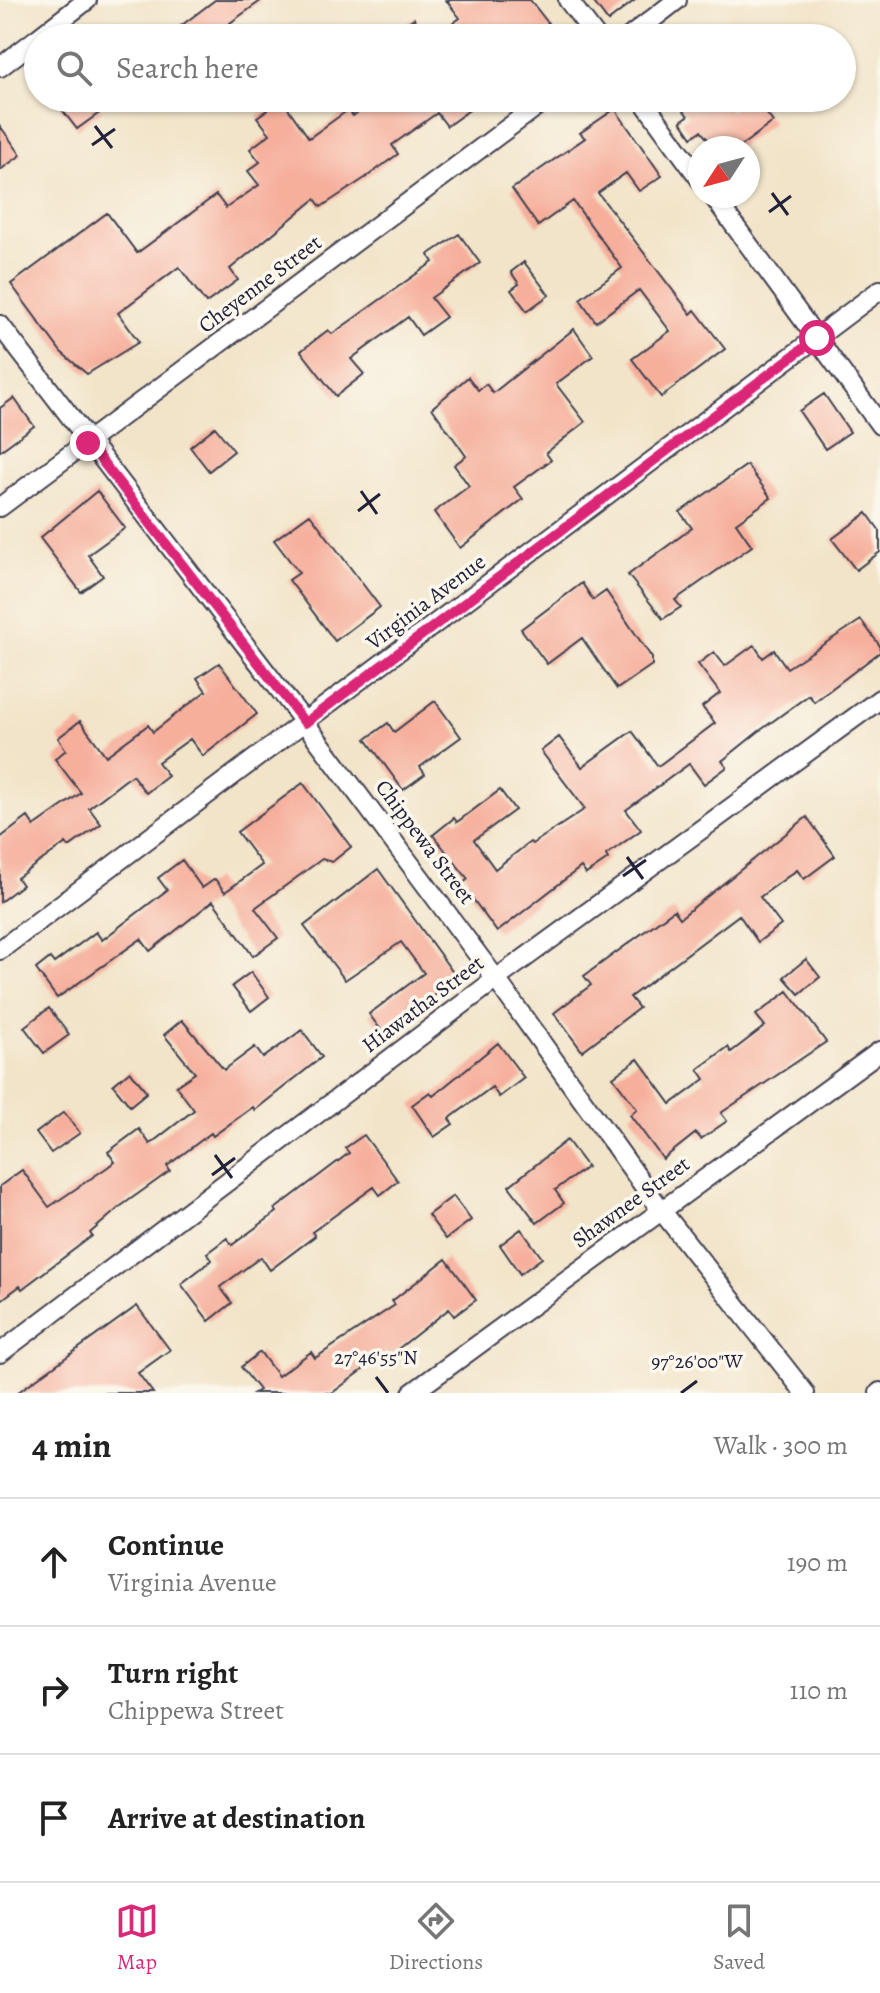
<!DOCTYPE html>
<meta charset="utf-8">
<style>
:root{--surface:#fff;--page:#f2f2f2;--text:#222;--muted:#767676;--line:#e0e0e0;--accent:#db2777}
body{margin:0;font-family:Alegreya,serif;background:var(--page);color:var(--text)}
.compass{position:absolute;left:688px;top:136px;width:72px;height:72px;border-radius:50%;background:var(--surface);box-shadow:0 2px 6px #0004;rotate:234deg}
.stop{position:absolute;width:24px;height:24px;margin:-18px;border:6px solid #db2777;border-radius:50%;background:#fff}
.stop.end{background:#db2777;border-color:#fff;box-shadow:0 2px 8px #0008}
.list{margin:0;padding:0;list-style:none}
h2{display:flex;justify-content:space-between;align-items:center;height:104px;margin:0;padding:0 32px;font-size:34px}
h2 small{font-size:26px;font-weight:400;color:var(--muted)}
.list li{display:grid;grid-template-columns:52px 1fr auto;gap:24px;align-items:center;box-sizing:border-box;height:128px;padding:0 32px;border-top:2px solid var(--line)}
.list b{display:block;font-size:30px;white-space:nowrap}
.list p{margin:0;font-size:26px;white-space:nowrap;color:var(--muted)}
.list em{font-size:26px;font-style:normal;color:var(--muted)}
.icon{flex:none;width:44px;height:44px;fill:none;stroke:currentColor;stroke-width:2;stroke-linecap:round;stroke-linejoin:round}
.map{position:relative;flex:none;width:880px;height:1393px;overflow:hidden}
.search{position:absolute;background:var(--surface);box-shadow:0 2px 6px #0004;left:24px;right:24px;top:24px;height:88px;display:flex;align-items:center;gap:20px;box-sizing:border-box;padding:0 28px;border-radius:44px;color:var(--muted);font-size:30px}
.sheet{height:488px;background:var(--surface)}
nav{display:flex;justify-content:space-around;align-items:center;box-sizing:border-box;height:112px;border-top:2px solid var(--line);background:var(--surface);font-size:22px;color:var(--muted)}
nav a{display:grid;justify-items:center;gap:4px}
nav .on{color:var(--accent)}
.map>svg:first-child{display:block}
</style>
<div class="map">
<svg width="880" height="1393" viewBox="0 0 880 1393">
<rect width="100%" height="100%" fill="#fbf7ec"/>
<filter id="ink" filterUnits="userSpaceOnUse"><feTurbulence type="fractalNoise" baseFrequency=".0125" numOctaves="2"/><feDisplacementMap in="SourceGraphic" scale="16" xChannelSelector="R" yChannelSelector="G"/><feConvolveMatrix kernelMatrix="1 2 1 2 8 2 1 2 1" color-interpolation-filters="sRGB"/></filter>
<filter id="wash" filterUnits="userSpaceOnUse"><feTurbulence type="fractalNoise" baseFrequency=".006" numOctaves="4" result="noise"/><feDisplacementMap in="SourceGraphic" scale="32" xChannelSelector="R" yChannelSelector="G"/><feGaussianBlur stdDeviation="1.8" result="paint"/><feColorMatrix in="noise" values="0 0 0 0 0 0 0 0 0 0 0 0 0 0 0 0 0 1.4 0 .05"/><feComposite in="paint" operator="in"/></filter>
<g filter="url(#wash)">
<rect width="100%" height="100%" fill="#f2e4c9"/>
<g id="blocks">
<path fill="#f6af9b" d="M215 0H262L230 23 241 38H165Z
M446 0H530L552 28 539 38H433L460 18Z
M592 0H635L608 21Z
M414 18 429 38H386Z
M53 98H93L102 111 77 129Z
M378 98H486L447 126 437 113 392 145 398 154 365 178 321 207 315 199 230 269 238 280 206 303 179 267 118 313 139 342 87 374 61 352 11 284 107 213 137 253 216 195 226 208 259 185 248 171 260 162 250 149 270 134 257 117 282 100 309 138 348 110 353 116Z
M674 98H722L731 111 749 98H755L773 122 738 148H715L701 131 692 137 681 121 688 116Z
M615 109 662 176 639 191 626 173 598 193 691 314 695 310 725 349 661 397 632 359 670 331 639 290 596 322 580 299 622 268 573 201 538 226 512 189 585 138 580 133Z
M0 126 21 155 0 170Z
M459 234 480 263 431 298 446 317 421 335 408 317 351 359 364 374 336 396 301 351 328 330 332 334 433 262 428 255Z
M524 262 549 295 527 311 511 290 519 284 511 272Z
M574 329 593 356 556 384 585 422 546 453 551 460 514 487 523 499 460 548 434 512 469 486 454 465 466 456 432 408 468 377 478 390 486 384 493 393Z
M824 394 850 432 825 449 799 411Z
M14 398 34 426 0 451V408Z
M215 427 234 451 209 471 190 447Z
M747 465 771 498 736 523 752 546 675 600 681 607 663 619 628 575 692 528 680 512Z
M97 491 125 528 88 555 103 576 81 592 40 538Z
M867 513 880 531V552L856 570 832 539Z
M310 514 380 607 335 641 289 580 299 573 274 540Z
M582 583 593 600 606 591 652 658V665L617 689 582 638 547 664 521 629Z
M861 620 880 646V652L814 702 809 695 758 732 722 761 727 767 704 784 689 764 626 810 641 830 606 855 608 859 586 874 581 867 497 932 462 884 468 879 433 835 454 818 457 822 500 790 515 810 474 840 495 869 530 842 532 844 585 809 541 751 559 737 582 767 632 731 658 766 715 723 702 707 720 693 698 664 714 652 725 666 754 645 763 658 774 650 787 668Z
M219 663 257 714 203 756 190 739 158 762 168 776 146 793 132 775 89 808 101 824 69 847 66 843 17 878 22 885 0 902V838L28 817 34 826 81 793 55 759 66 750 58 738 80 721 106 756 148 725 153 732 206 691 197 678Z
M435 701 461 737 420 767 425 774 403 790 366 739 388 723 394 732Z
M303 783 351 847 332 862 322 859 255 908 278 938 253 956 213 901 150 951 141 939 57 998 36 969 50 958 54 963 96 932 102 940 167 890 158 878 182 860 202 888 215 879 225 892 262 865 237 832Z
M807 817 835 856 804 879 797 870 760 897 781 925 758 942 739 915 630 997 639 1008 582 1051 554 1013 591 985 584 976 674 910 680 918Z
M378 869 457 978 384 1034 369 1014 424 973 401 942 345 980 304 926Z
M806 959 820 977 799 994 784 977Z
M251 972 269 997 251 1011 232 986Z
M788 991 826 1042 721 1113 727 1121 701 1139 696 1133 663 1159 630 1115 637 1109 613 1077 638 1059 671 1104 705 1079 698 1069 728 1047 731 1052 765 1026 756 1015Z
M49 1008 69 1035 44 1053 24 1027Z
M182 1020 224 1070 255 1047 263 1058 302 1030 322 1057 255 1110 253 1107 213 1136 211 1133 167 1166 170 1171 121 1206 90 1233 92 1236 22 1289 20 1286 0 1301V1186L22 1170 49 1207 115 1162 108 1152 139 1129 150 1144 194 1110 176 1086 195 1073 164 1035Z
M498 1043 524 1078 499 1097 492 1087 449 1119 453 1124 434 1137 412 1105 430 1092 433 1096Z
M130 1071 147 1092 130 1106 113 1085Z
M64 1112 80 1133 51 1153 36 1133Z
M364 1135 398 1181 380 1195 374 1187 312 1232 315 1236 270 1270 261 1257 220 1287 232 1303 209 1321 181 1284 212 1260 207 1253 227 1238 232 1245 277 1212 275 1209 349 1153 345 1148Z
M567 1140 587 1167 555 1190 564 1203 537 1223 509 1186Z
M453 1196 471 1220 446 1239 428 1215Z
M521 1229 542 1258 520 1274 500 1245Z
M446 1259 476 1300 454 1316 449 1309 389 1356 387 1352 332 1393H254L259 1390 241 1367 260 1352 278 1376 311 1352 315 1358 395 1305 392 1301Z
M137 1306 170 1350 138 1373 153 1393H17Z"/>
</g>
</g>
<g filter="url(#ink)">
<use href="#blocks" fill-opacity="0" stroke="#413f50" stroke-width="2"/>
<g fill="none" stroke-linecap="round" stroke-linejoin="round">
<g stroke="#413f50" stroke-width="22">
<path id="street" d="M568 0 597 38
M38 38 87 0
M628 38 677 0
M0 67 38 38
M641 98 700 179
M713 196 880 425
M0 325 305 723 496 979 661 1210 805 1393
M0 507 548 98
M0 950 880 290
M0 1353 496 979 880 699
M412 1393 880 1051
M879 1393 880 1392"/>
</g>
<use href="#street" stroke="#fff" stroke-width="18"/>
</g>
</g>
<g fill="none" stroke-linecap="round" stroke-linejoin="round" filter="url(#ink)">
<path stroke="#db2777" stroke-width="10" d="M88 443 305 723 817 338"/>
</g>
<path fill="none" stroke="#22223b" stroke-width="3" d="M95 126 112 148M92 145 115 129M772 193 788 215M769 212 791 196M361 491 377 514M358 511 380 494M627 857 643 879M623 876 646 860M215 1155 232 1178M212 1175 235 1158M376 1377 388 1393M681 1393 697 1381"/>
<g text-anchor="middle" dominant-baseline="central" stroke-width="7" stroke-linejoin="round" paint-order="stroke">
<g font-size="22" fill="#22223b" stroke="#fbf7ec">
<text transform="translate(260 284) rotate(-37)">Cheyenne Street</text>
<text transform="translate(426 602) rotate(-37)">Virginia Avenue</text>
<text transform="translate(425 842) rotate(53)">Chippewa Street</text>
<text transform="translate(423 1004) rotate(-37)">Hiawatha Street</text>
<text transform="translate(631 1202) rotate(-36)">Shawnee Street</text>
</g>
</g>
<g font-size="20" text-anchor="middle" fill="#22223b" stroke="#fbf7ec" stroke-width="7" stroke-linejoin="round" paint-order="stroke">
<text x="376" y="1364">27°46'55"N</text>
<text x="697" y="1368">97°26'00"W</text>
</g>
</svg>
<svg class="compass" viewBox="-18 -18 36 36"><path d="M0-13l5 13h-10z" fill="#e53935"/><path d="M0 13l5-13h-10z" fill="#767676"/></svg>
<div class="stop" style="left:817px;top:338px"></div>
<div class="stop end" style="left:88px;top:443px"></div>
<div class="search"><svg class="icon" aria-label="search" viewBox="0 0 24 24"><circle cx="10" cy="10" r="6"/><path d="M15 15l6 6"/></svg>Search here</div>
</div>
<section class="sheet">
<h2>4 min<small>Walk · 300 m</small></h2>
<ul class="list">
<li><svg class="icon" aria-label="ahead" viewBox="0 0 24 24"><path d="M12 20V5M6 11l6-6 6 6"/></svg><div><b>Continue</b><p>Virginia Avenue</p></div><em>190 m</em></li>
<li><svg class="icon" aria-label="right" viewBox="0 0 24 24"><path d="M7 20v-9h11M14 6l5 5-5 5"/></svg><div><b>Turn right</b><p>Chippewa Street</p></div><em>110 m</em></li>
<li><svg class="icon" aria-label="arrive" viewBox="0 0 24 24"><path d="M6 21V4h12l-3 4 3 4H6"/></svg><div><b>Arrive at destination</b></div></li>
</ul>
</section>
<nav>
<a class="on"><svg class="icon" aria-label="map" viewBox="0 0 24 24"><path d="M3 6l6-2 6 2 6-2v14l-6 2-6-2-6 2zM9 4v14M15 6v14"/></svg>Map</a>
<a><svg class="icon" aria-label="directions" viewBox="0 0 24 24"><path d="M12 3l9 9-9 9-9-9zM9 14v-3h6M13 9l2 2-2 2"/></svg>Directions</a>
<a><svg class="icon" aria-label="saved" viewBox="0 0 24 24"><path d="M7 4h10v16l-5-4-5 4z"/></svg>Saved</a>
</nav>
